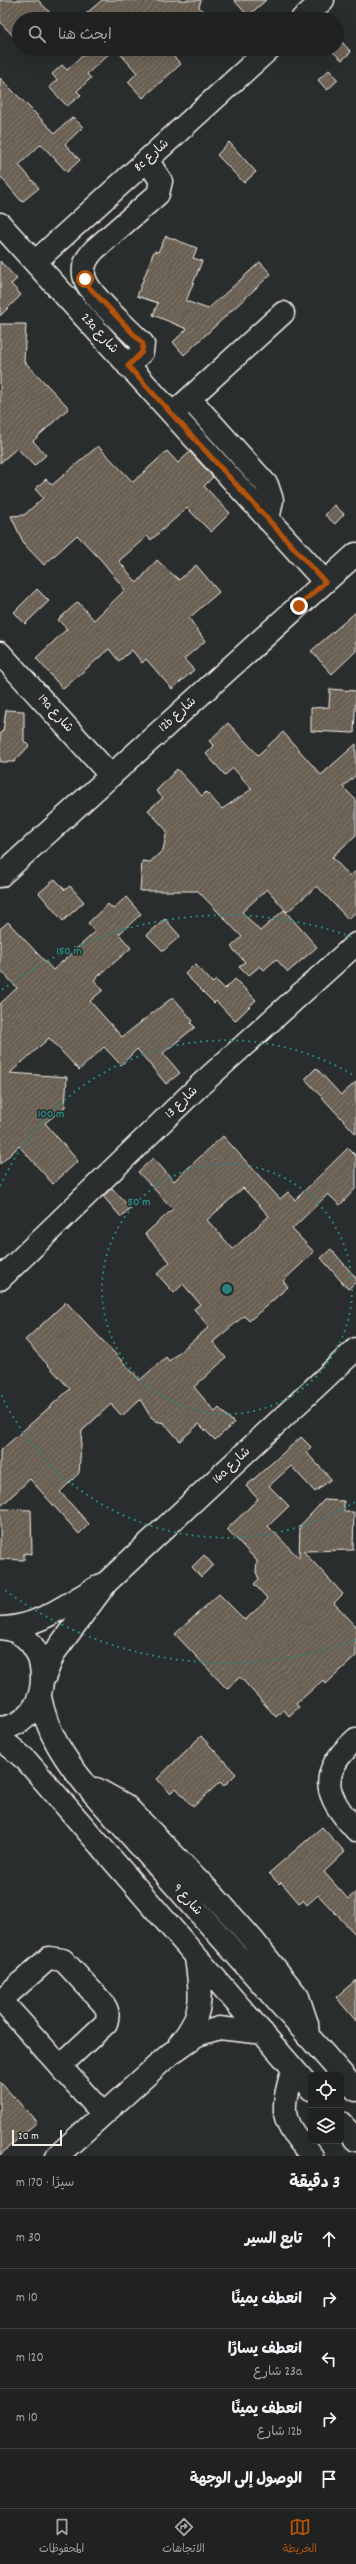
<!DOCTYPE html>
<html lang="ar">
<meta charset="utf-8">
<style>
:root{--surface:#202222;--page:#2d2f2f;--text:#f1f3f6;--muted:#a2a4a5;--line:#3d3f40;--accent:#b45309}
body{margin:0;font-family:Dekko,"Playpen Sans Arabic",sans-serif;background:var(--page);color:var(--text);direction:rtl}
.controls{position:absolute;right:12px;bottom:12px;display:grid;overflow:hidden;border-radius:6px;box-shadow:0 4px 16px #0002}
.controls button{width:36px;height:36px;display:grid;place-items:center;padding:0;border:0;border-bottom:1px solid var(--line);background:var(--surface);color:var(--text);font:20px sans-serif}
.scale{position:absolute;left:12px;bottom:10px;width:50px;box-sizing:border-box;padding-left:4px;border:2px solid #f4f1e8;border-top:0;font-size:11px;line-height:14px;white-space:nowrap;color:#f4f1e8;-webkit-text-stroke:3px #2a2d2e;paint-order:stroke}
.stop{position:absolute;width:12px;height:12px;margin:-9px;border:3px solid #b45309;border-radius:50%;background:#fff}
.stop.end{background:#b45309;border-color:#fff;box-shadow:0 1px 4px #0008}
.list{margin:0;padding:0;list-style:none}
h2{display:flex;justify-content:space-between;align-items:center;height:52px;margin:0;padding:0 16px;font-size:17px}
h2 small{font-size:13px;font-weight:400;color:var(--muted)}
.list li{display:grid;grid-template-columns:26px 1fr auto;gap:12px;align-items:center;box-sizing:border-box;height:60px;padding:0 16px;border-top:1px solid var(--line)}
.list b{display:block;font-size:15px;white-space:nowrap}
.list p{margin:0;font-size:13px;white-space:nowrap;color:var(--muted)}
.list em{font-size:13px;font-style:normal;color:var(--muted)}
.icon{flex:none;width:22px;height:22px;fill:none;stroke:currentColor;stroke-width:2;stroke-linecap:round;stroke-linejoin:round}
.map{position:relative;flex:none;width:356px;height:2156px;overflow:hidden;direction:ltr}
.search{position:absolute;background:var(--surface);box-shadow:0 4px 16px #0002;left:12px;right:12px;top:12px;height:44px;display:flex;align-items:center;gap:10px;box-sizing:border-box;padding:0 14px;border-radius:22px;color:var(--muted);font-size:15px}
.sheet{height:352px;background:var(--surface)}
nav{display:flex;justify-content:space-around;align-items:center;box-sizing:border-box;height:56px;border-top:1px solid var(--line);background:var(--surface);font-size:11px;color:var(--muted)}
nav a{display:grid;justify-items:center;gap:2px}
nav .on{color:var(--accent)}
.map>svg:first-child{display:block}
</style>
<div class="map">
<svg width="356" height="2156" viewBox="0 0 356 2156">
<defs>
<pattern id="building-hatch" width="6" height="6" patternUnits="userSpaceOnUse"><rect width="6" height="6" fill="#6b5e52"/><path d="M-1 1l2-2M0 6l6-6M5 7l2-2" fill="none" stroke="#81766b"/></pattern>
</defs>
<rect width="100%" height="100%" fill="#2a2d2e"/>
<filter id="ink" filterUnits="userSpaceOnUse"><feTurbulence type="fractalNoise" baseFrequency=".025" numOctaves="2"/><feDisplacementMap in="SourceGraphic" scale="8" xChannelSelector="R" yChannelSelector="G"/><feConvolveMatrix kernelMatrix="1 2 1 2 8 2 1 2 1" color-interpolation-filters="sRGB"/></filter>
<g filter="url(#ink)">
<path fill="url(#building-hatch)" stroke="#f4f1e8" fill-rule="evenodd" d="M0 0H38L56 19H19V42L0 22Z
M102 0H201L199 7 211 19H80Z
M234 0H266L248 16Z
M342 42 351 52 342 60 332 51 337 49Z
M90 49H114L87 74 91 78 77 91 81 95 67 106 49 87 57 80 52 74 62 65 67 70Z
M116 49H166L181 64 143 98 128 82 137 73Z
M329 70 338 80 327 90 318 80Z
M0 78 55 133 73 117 83 127 65 144 80 160 67 172 41 144 19 165 39 188 22 202 0 176Z
M229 142 256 172 244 183 217 155Z
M166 236 197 248 193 258 202 261 186 301 208 309 260 262 271 274 184 355 173 342 187 329 153 315 158 303 137 296 154 251 158 252Z
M0 261 17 279 11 284 21 295 0 316Z
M0 324H26L24 361 69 408 33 441 46 455 34 466 17 448 0 463Z
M98 446 133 482 167 451 178 463 190 452 213 477 204 486 230 513 211 532 187 508 151 540 147 536 119 561 137 583 157 560 179 580 196 565 219 592 189 618 205 641 184 659 194 670 172 689 146 659 142 663 132 650 119 661 109 649 63 689 36 658 67 629 58 620 78 602 94 620 125 590 102 561 77 535 44 565 24 544 11 516 24 515 43 498 35 489 46 479 52 485Z
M334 505 344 514 335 524 325 515Z
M37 589 49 601 25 624 14 612Z
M356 612V651L332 674 311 651Z
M330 689 356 691 354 733 311 731V708L329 707Z
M6 710 24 711V741L29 746 14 762H0V733L3 731Z
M228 723 258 755 283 732 321 775 356 744V775L343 787 356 800V835L332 857 350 876 356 871V912L348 919 317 886 287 912 267 889 242 912 260 931 284 910 317 947 288 972 276 959 264 970 260 966 248 976 239 967 245 962 231 947 242 937 198 891H140L142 861 150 862 163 850 167 831 148 810 163 798 156 791 177 769 202 796 206 792 222 809 252 789 233 768 225 775 206 754 214 746 209 741Z
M55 879 65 890 70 886 84 902 63 921 39 893Z
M126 897 141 914 119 934 131 948 94 980 103 990 90 1001 122 1037 173 997 193 1021 191 1023 195 1027 163 1053 180 1073 166 1084 137 1049 121 1065 104 1047 79 1070 49 1038 10 1073 67 1077 65 1107 45 1123 78 1161 53 1184 19 1146 0 1164V1004L17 988 0 969V929L8 922 53 970 95 932 88 923 108 904 113 909Z
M165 919 180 936 163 951 147 935Z
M195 964 213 983 216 980 225 989 235 979 256 1000 235 1021 216 1001 214 1003 185 974Z
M316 1068 341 1095 356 1082V1134L305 1079Z
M223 1136 280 1199 288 1192 295 1200 348 1148 356 1156V1188L340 1205 328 1194 292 1229 314 1252 283 1281 288 1287 249 1321 244 1316 213 1342 226 1358 194 1387 215 1412 219 1408 234 1423 215 1440 199 1424 180 1441 164 1423 156 1421 150 1416 140 1399 122 1416 111 1404 82 1431 79 1473 60 1492 89 1524 79 1534 30 1479 0 1507V1451L70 1389 25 1340 66 1302 140 1380 166 1357 169 1361 209 1327 194 1309 200 1304 183 1284 174 1293 157 1274 170 1262 145 1234 173 1209 138 1172 153 1158 174 1181ZM243 1188 269 1216 233 1249 207 1220Z
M112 1188 130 1208 121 1217 103 1196Z
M331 1249 356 1278V1282L348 1289 321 1258Z
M301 1437 311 1447 306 1452 331 1479 315 1492 291 1466 269 1486 289 1506 268 1526 299 1558 300 1526 324 1500 344 1501V1512H354L353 1550 303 1551 343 1594 334 1603 356 1626V1656L326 1684 323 1680 296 1704 299 1707 289 1716 284 1710 276 1717 240 1677 227 1689 175 1634 219 1594 245 1620 268 1599 254 1584 259 1579 256 1572 257 1561 227 1529 258 1499 246 1486Z
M0 1509 31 1510 32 1554 24 1553V1560L0 1559Z
M204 1555 213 1565 201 1577 192 1567Z
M201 1736 236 1774 224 1786 220 1782 193 1807 176 1788 170 1793 157 1779Z
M322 1827 345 1852 324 1872 348 1899 356 1892V1935L318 1895 307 1905 303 1900 299 1903 281 1882 279 1884 269 1873Z
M356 1980V2021L336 1997Z
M0 2082 37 2122 0 2155Z"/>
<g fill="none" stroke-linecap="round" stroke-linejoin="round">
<g stroke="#f4f1e8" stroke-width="25">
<path id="minor" d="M302 19 323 0
M0 224 325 582
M35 262 269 49
M128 366 142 352 143 344C130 330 90 296 85 279 81 267 87 257 95 249L158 194 161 181 147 160
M190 399 267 485 272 500 268 520
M179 408 283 313
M0 653 111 776
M0 876 356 554
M0 1279 199 1086 356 944
M0 1628C56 1631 56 1724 0 1728
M4 1628C42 1626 70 1601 103 1584
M44 1678 54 1653 107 1582 356 1349
M40 1697C47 1732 63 1757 86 1785L356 2090
M0 1738 26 1760 311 2089
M356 1739C317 1774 324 1795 356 1830
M96 1789 125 1805 214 1896 253 1940 298 1997 307 2024 308 2037
M0 1999 103 2114
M1 2000 49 1958 63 1960 101 2001C108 2009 109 2014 106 2023L60 2066
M180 2043C205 2014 201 1993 196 1958
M293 2068C280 2114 280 2120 312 2156
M341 2123 356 2140
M57 2156 170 2054 197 2035 219 2028 263 2033"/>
</g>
<use href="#minor" stroke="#2a2d2e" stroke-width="22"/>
</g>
</g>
<g fill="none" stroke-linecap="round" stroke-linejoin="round" filter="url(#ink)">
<path stroke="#b45309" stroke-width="5" d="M85 279 89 287 143 344 142 352 128 366 325 582 299 606"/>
</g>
<g fill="none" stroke="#26827a" stroke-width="2" stroke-dasharray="2 4">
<circle cx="227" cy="1289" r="125"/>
<path d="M355 1502A249 249 0 0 1 0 1392M0 1186A249 249 0 0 1 355 1076"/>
<path d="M355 1640A374 374 0 0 1 2 1588M2 990A374 374 0 0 1 355 938"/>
</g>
<g text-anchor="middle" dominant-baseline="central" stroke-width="3" stroke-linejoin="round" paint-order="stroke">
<g font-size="13" fill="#f4f1e8" stroke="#2a2d2e">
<text transform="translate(152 156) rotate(-42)">8c شارع</text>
<text transform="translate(99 334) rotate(48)">23a شارع</text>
<text transform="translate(55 714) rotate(48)">19a شارع</text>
<text transform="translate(178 715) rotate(-42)">12b شارع</text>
<text transform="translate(182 1103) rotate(-44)">شارع 13</text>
<text transform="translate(232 1466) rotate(-43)">16a شارع</text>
<text transform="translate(187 1900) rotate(49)">شارع 9</text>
</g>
</g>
<circle cx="227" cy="1289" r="6" fill="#26827a" stroke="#2a2d2e" stroke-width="2"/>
<g font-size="12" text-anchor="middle" font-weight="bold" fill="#26827a" stroke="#2a2d2e" stroke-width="3" stroke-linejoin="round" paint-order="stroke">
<text x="69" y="954">150 m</text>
<text x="51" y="1117">100 m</text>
<text x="139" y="1205">50 m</text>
</g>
</svg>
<div class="controls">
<button><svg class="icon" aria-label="locate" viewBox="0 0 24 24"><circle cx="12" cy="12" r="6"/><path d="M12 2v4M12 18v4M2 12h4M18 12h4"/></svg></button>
<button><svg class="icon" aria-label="layers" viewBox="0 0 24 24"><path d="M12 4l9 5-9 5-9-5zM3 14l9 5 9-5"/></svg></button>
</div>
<div class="scale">20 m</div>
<div class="stop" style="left:85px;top:279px"></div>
<div class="stop end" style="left:299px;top:606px"></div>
<div class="search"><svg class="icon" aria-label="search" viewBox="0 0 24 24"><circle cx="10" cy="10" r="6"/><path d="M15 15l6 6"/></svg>ابحث هنا</div>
</div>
<section class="sheet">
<h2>3 دقيقة<small>سيرًا · 170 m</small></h2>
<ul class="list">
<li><svg class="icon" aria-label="ahead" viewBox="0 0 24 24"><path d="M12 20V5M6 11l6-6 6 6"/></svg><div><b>تابع السير</b></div><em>30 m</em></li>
<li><svg class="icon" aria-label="right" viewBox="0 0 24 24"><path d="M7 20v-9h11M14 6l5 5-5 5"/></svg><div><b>انعطف يمينًا</b></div><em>10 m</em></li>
<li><svg class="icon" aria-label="left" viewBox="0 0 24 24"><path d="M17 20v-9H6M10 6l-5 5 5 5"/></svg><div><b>انعطف يسارًا</b><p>23a شارع</p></div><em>120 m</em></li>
<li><svg class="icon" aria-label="right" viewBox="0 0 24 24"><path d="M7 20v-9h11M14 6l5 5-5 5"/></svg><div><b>انعطف يمينًا</b><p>12b شارع</p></div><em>10 m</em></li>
<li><svg class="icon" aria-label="arrive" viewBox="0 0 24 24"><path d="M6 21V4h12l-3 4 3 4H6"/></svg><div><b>الوصول إلى الوجهة</b></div></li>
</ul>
</section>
<nav>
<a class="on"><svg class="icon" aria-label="map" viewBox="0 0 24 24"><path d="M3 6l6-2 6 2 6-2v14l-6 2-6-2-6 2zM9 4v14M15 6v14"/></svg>الخريطة</a>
<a><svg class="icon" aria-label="directions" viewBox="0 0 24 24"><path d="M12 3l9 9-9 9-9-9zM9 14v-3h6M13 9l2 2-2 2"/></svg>الاتجاهات</a>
<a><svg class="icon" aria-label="saved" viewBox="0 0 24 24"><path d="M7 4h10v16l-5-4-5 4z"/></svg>المحفوظات</a>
</nav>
